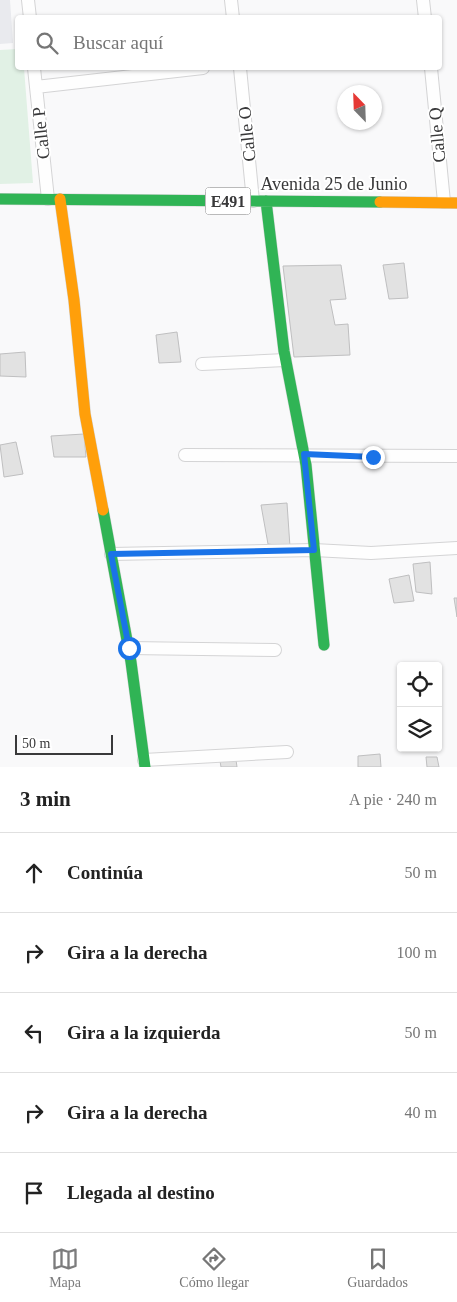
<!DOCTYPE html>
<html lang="es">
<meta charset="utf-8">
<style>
:root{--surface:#fff;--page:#f2f2f2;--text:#222;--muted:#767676;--line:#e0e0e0;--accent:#7c7c7d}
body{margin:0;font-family:"Times New Roman",serif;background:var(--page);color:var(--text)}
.controls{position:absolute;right:15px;bottom:15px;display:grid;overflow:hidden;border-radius:5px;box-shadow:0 1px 4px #0004}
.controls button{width:45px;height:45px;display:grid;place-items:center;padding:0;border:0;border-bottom:1px solid var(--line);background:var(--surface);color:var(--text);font:25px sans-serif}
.compass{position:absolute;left:337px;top:85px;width:45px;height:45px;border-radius:50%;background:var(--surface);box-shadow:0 1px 4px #0004;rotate:337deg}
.scale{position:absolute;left:15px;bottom:12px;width:98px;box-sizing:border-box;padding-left:5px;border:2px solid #39393a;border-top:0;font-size:14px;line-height:18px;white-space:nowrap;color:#39393a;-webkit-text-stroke:4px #fff;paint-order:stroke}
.stop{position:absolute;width:15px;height:15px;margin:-11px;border:4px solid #1a73e8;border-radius:50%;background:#fff}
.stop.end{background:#1a73e8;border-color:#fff;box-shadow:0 1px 5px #0008}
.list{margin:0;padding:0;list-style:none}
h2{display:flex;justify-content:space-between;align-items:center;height:65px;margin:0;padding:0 20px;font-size:21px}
h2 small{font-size:16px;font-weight:400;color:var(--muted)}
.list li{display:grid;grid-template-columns:32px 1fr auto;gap:15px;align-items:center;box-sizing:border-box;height:80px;padding:0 20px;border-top:1px solid var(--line)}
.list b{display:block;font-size:19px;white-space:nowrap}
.list em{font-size:16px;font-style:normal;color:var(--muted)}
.icon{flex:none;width:28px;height:28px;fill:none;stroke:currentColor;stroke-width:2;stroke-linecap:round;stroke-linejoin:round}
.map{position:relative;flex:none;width:457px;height:767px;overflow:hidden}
.search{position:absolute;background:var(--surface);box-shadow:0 1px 4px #0004;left:15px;right:15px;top:15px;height:55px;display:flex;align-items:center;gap:12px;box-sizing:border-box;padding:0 18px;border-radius:5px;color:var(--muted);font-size:19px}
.sheet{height:465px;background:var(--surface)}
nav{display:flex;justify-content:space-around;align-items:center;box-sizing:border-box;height:70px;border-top:1px solid var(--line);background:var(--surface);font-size:14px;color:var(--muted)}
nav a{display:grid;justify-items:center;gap:2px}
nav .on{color:var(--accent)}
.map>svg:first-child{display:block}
</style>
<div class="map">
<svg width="457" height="767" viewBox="0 0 457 767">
<rect width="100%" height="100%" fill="#f9f9fa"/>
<path fill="#e9eaee" d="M0 0H10L13 43 0 44Z"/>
<path fill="#e1f1e5" d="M17 49 18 68H24L33 183 0 184V50Z"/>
<path fill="#e2e2e2" stroke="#bfbfc0" d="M404 263 408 298 389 299 383 265Z
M341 265 346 299 330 300 335 325 348 324 350 355 294 357 283 266Z
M177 332 181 362 159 363 156 335Z
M25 352 26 377 0 376V354Z
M84 434 86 457H54L51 436Z
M16 442 23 474 4 477 0 445Z
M287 503 290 547 268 544 261 505Z
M430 562 432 594 416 592 413 564Z
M409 575 414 601 394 603 389 579Z
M454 598H457V617Z
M380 754 381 767H358V756Z
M426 757H437L439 767H427Z
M236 760 237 767H221L220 761Z"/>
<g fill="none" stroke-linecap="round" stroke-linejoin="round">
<g stroke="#d4d4d5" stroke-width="14">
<path id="street" d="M28 0 30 18
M231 0 233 18
M423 0 425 18
M34 68 48 199
M240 68 253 201
M431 68 444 202
M36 87 203 68
M202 364 285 360
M185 455 457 456
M111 554 314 550 371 553 457 548
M129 648 275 650
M144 760 287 752"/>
</g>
<g stroke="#d4d4d5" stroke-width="12">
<path id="fast" d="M0 199 380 202
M266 201 284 351 306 465 324 645
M103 510 131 662 145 767"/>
</g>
<g stroke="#d4d4d5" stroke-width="12">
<path id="slow" d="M60 199 74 300 85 414 103 510
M380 202 457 203"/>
</g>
<use href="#street" stroke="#fefefe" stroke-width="12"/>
<use href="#fast" stroke="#30b455" stroke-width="11"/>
<use href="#slow" stroke="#ff9f0a" stroke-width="11"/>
</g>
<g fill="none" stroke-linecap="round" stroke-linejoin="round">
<path stroke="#1a73e8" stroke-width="6" d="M129 648 111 554 314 550 304 454 373 457"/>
</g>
<g text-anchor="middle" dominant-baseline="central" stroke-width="4" stroke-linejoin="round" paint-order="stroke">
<rect fill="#fff" stroke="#747475" stroke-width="1" x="205.5" y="187.5" width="45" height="27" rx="4"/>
<g font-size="16" font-weight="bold" fill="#39393a">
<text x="228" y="201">E491</text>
</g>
<g font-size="18" fill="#39393a" stroke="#fff">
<text transform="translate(41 133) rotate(-96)">Calle P</text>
<text transform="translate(247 134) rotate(-96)">Calle O</text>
<text transform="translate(437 135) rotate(-95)">Calle Q</text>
<text x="334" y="184">Avenida 25 de Junio</text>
</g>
</g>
</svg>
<div class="controls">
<button><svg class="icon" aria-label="locate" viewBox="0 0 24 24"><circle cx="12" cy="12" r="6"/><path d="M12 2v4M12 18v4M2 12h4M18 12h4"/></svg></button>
<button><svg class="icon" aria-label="layers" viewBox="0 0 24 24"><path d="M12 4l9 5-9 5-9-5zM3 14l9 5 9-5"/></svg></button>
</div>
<svg class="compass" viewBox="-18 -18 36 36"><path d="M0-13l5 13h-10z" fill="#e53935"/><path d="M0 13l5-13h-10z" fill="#767676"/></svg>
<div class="scale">50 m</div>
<div class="stop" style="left:129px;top:648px"></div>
<div class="stop end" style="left:373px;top:457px"></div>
<div class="search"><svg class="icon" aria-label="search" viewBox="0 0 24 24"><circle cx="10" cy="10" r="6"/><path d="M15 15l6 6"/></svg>Buscar aquí</div>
</div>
<section class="sheet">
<h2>3 min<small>A pie · 240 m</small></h2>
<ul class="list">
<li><svg class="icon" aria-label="ahead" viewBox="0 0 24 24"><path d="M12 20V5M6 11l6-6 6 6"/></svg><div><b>Continúa</b></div><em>50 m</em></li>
<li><svg class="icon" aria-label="right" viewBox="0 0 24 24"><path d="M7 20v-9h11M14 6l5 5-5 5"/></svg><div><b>Gira a la derecha</b></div><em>100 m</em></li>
<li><svg class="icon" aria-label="left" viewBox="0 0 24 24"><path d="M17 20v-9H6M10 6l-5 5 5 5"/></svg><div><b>Gira a la izquierda</b></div><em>50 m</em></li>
<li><svg class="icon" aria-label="right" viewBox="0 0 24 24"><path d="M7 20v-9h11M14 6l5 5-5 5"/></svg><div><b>Gira a la derecha</b></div><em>40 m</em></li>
<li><svg class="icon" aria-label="arrive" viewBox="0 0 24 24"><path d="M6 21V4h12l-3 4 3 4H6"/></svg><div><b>Llegada al destino</b></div></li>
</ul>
</section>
<nav>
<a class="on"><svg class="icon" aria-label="map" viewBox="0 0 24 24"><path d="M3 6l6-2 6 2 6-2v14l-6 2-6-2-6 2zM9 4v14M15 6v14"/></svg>Mapa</a>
<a><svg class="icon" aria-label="directions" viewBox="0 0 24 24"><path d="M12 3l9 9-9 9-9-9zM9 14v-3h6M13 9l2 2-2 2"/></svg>Cómo llegar</a>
<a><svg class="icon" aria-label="saved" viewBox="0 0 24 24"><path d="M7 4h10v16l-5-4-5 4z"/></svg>Guardados</a>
</nav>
